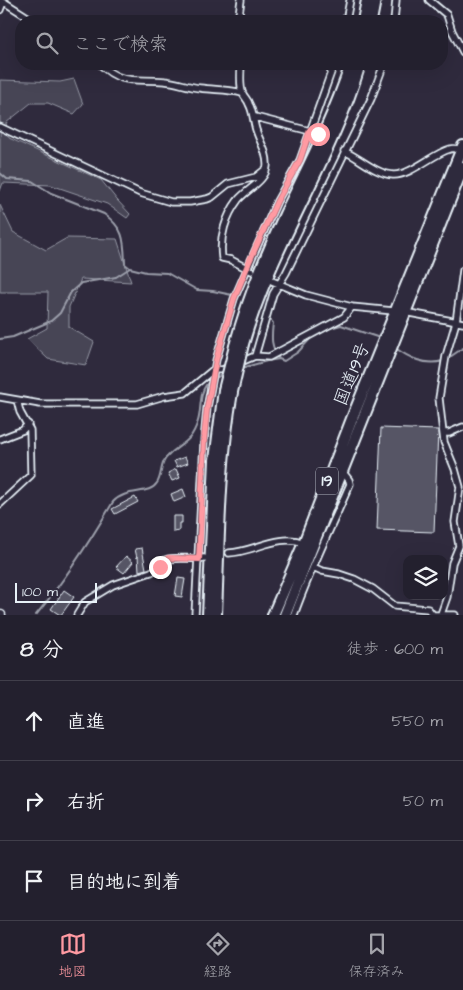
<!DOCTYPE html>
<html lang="ja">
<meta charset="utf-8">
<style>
:root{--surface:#23202e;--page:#2f2d3a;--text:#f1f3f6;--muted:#a3a3aa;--line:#403e4a;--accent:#ff9aa2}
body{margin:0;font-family:"Architects Daughter","Klee One",sans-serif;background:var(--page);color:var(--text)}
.controls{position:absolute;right:15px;bottom:15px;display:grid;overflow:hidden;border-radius:10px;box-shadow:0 5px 20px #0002}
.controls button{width:45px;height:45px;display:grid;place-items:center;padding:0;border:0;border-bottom:1px solid var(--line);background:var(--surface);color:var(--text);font:25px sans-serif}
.scale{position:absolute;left:15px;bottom:12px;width:82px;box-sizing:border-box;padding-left:5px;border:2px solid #e8f1f8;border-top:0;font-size:14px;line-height:18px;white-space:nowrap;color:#e8f1f8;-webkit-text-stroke:4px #2f2a3d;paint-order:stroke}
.stop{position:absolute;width:15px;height:15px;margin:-11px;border:4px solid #ff9aa2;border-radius:50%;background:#fff}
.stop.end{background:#ff9aa2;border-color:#fff;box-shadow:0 1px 5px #0008}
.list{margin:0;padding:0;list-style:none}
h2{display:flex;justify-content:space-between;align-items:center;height:65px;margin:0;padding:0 20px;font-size:21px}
h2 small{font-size:16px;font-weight:400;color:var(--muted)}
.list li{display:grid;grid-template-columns:32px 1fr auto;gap:15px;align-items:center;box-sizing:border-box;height:80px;padding:0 20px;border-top:1px solid var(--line)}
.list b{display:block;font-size:19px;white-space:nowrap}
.list em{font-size:16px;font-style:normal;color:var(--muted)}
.icon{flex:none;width:28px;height:28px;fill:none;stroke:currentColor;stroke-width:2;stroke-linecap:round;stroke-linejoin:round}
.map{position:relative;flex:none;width:463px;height:615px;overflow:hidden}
.search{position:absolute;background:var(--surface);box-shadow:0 5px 20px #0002;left:15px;right:15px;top:15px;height:55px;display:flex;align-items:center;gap:12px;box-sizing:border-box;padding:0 18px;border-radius:20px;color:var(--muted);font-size:19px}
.sheet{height:305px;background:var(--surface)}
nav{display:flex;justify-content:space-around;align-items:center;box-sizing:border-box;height:70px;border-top:1px solid var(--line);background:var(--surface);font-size:14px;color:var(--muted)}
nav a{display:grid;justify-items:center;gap:2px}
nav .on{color:var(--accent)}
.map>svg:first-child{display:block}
</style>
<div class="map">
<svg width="463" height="615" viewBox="0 0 463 615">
<rect width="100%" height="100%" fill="#2f2a3d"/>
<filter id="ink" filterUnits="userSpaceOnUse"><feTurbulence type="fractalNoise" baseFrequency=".02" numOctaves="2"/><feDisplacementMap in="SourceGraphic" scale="10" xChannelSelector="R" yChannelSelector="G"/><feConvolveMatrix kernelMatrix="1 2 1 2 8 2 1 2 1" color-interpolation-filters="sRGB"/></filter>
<g filter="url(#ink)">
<path fill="#464455" stroke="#979aa6" d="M74 79 83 104 74 114 48 103H31L6 123 9 138 101 180 117 200 130 214 127 218 107 204 51 185 3 183 0 191V80L60 82Z
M0 205 13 232 46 250 67 238 117 239 131 282 81 279 69 307V327L94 342 86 365 48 359 27 339 47 328 48 292H0Z"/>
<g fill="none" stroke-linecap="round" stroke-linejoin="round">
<path stroke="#9c9fab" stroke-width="2" d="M0 173 7 179 32 181 51 193 104 214C125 229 124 241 125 264L130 268 146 272 167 273 197 290 213 291 232 295
M269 318 273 323C271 340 271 345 279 359
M0 339 13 337 51 321 60 313 71 292 81 283 116 277 130 268
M394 347C409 358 425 366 443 361
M447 359 463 348
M242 368 267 361 279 359 284 361 298 352 311 338 330 328 341 325 380 338
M214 379 223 374
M36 615C65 580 90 541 113 502 127 487 149 496 157 483 162 476 160 465 166 458 180 442 190 446 198 421 202 409 198 390 210 381"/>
</g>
<path fill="#575565" stroke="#e8f1f8" d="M381 428 438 430 434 532 377 530Z
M185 457 188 463 177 467 174 461Z
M176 469 180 478 172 481 168 473Z
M183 489 186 497 174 502 171 494Z
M135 497 138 502 115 514 112 509Z
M173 516H182V523H179V531L173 532Z
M142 548 146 569 139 571 138 556 137 558 135 549Z
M126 556 133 562 124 573 116 567Z
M178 578 185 579 182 597 175 596Z
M64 590 74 597 61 615H60L51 609Z"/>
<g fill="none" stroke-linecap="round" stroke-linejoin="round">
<g stroke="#e8f1f8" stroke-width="9">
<path id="street" d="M1 0 34 21
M429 0 447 15 452 31 463 52
M0 10 3 2
M238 21 241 0
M346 21 350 0
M394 21 396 0
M100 64C121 86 139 78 165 81 177 82 188 87 200 88 214 90 229 89 242 93
M241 64C241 72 239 87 243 94 245 98 248 100 249 104 253 111 253 118 255 126 258 140 268 151 267 166 266 181 247 189 238 200 226 216 219 237 222 258L231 260 252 271
M255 117 310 131 319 134
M0 127 140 193 171 202H190L207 199 212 197 228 184 256 177 266 169
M344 151C360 158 376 174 393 175 410 176 434 153 450 149 453 148 458 149 462 150
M272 281 306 295 352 307 404 312 463 323
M255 356 273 294 286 273 371 99 384 64
M0 397 40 404H137L164 396 185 393 214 369 222 370 255 356 269 357 344 317 352 307
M443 433H449L463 427
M0 439 23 430 28 424
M0 504 31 475 30 430 20 412 17 400
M229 553C254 552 279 533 304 543
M313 567 322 571 339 574 354 579 373 589 395 606 428 609 433 615H455
M441 614 447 597 452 563 459 546 455 522 460 487 455 469 444 442 439 398 446 356 456 322 463 270
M77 615 85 602 113 585 151 572 160 567 165 560C178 556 191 560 204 558
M195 615 204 441 207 408 216 360 234 299 277 201 300 160 334 64
M294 615C310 570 331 528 350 484L349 480 342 471"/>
</g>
<g stroke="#e8f1f8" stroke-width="11">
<path id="secondary" d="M0 615H1"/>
</g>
<g stroke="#e8f1f8" stroke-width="14">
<path id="highway" d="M363 21 367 0
M371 21 375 0
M243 344C271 246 331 161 360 64
M235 346C247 300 265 257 285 214 309 165 334 116 351 64
M208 615 215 460 224 390
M216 615C219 541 219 465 232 392
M273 615 304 543 353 416 463 146
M285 615C344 466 404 316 463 167"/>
</g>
<use href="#street" stroke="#2f2a3d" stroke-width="5.5"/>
<use href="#secondary" stroke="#2f2a3d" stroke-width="8"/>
<use href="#highway" stroke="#2f2a3d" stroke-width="10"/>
<g stroke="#e8f1f8" stroke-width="14" stroke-linecap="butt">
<path id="highway-bridge" d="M224 390 235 346
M232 392 243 344"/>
</g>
<use href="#highway-bridge" stroke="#2f2a3d" stroke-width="10"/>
</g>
</g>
<g fill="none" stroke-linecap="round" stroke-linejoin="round" filter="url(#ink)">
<path stroke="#ff9aa2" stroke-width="6" d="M160 567 168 558 199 559 204 440 207 408 216 360 234 299 249 262 277 201 300 160 310 130 318 134"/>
</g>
<g text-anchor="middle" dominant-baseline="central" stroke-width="4.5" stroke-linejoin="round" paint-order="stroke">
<rect fill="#2f2a3d" stroke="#b0b5c0" stroke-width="1" x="316" y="467.5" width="22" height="27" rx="4"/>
<g font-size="16" font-weight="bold" fill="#e8f1f8">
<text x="327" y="481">19</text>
</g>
<g font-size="18" fill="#e8f1f8" stroke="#2f2a3d">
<text transform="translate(352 374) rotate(-68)">国道19号</text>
</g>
</g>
</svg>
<div class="controls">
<button><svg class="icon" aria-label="layers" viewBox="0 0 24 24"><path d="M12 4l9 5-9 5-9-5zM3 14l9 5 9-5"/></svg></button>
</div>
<div class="scale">100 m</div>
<div class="stop" style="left:318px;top:134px"></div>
<div class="stop end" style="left:160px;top:567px"></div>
<div class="search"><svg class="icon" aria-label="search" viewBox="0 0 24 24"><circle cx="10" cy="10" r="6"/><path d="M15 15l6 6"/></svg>ここで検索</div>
</div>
<section class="sheet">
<h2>8 分<small>徒歩 · 600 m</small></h2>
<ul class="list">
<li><svg class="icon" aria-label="ahead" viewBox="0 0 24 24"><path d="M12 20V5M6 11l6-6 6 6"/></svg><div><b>直進</b></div><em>550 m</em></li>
<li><svg class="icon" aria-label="right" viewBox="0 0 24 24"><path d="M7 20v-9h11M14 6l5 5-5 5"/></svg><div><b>右折</b></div><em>50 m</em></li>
<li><svg class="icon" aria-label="arrive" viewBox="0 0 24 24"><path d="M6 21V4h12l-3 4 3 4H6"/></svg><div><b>目的地に到着</b></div></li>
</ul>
</section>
<nav>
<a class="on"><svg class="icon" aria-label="map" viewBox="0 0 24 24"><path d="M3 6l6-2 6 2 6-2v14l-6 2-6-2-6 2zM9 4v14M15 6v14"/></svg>地図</a>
<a><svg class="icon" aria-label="directions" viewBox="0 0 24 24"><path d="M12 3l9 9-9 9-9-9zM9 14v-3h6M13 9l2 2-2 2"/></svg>経路</a>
<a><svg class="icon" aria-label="saved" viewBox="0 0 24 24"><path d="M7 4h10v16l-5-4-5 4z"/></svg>保存済み</a>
</nav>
